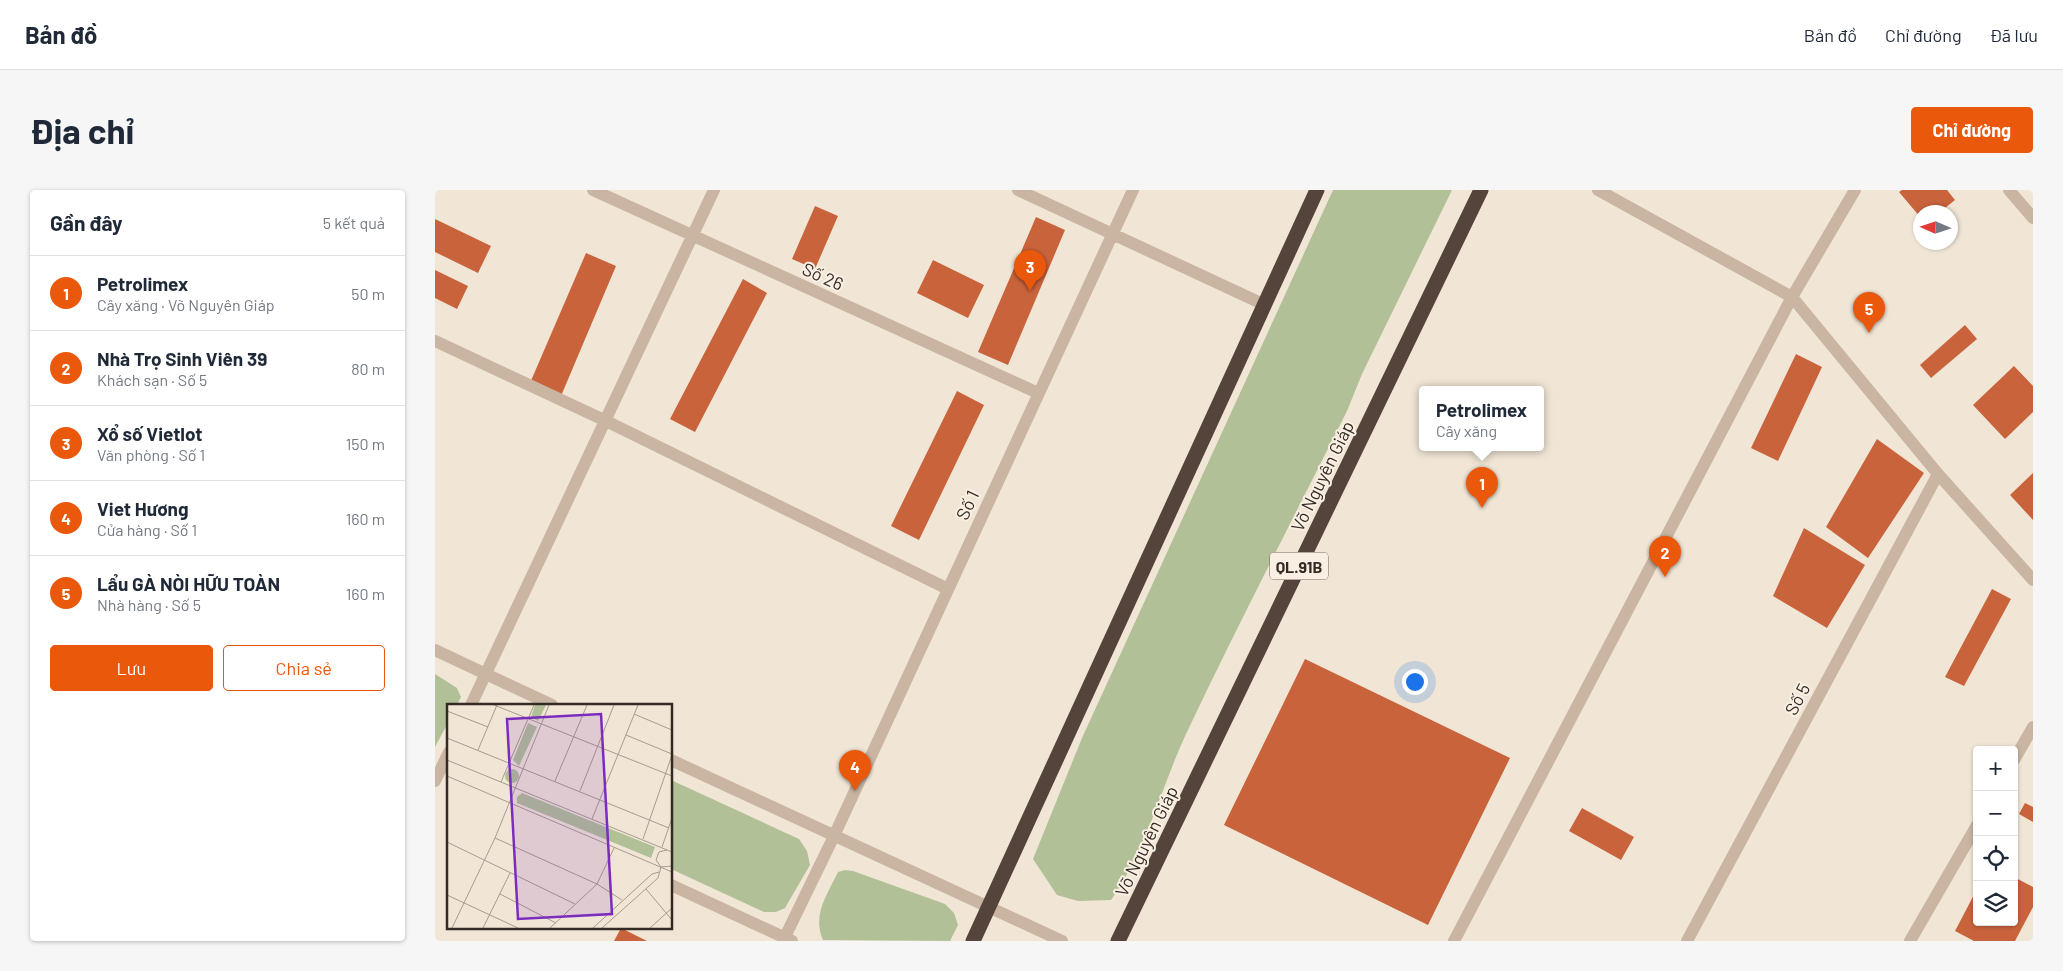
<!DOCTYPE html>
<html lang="vi">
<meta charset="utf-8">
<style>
:root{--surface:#fff;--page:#f6f6f7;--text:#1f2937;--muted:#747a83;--line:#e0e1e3;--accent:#ea580c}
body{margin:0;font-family:Barlow,sans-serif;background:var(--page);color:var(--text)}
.controls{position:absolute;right:15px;bottom:15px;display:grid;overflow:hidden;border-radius:5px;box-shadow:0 1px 4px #0004}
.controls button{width:45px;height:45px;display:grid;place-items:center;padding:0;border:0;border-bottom:1px solid var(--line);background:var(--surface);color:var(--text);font:25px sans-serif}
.compass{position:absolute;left:1478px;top:15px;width:45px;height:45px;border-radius:50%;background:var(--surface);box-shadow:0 1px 4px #0004;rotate:273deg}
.you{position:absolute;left:979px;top:491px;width:18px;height:18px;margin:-12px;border:4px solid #fff;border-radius:50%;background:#1a73e8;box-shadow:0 0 0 8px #1a73e833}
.badge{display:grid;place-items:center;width:32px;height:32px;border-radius:50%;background:var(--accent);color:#fff;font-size:16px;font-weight:700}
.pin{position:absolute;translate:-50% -41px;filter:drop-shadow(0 1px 2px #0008)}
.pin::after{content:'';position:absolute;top:26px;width:18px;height:15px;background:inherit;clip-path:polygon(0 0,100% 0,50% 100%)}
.popup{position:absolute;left:984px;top:196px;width:125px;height:65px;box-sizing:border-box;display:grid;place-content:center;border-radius:5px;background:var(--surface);filter:drop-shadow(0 1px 4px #0005);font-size:16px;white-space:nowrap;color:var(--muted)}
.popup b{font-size:19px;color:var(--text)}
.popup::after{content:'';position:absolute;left:50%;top:100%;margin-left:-10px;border:10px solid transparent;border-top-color:var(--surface)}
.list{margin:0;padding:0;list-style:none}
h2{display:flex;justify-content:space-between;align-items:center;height:65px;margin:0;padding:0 20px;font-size:21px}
h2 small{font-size:16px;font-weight:400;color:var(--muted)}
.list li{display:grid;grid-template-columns:32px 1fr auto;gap:15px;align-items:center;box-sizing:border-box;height:75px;padding:0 20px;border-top:1px solid var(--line)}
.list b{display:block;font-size:19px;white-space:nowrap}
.list p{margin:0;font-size:16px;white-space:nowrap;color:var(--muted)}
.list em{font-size:16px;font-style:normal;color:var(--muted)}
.actions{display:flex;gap:10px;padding:15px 20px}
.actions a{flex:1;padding:11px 0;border:1px solid var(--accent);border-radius:5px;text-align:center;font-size:18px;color:var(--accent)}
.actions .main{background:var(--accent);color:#fff}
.icon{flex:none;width:28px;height:28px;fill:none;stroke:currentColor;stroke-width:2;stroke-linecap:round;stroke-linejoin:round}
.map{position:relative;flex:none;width:1598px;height:751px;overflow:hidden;border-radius:5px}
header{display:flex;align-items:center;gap:30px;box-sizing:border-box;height:70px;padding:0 25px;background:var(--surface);border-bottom:1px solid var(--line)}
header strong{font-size:24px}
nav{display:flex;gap:28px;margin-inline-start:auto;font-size:18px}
.intro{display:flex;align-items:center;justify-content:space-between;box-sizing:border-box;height:120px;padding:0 30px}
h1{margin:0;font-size:35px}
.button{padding:12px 22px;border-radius:5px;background:var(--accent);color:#fff;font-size:18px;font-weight:700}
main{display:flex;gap:30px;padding:0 30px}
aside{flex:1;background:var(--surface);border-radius:5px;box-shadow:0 1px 4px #0004}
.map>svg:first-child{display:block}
</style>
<header>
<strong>Bản đồ</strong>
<nav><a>Bản đồ</a><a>Chỉ đường</a><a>Đã lưu</a></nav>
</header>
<div class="intro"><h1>Địa chỉ</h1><a class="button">Chỉ đường</a></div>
<main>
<aside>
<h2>Gần đây<small>5 kết quả</small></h2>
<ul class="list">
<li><span class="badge">1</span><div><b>Petrolimex</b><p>Cây xăng · Võ Nguyên Giáp</p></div><em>50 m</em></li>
<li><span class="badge">2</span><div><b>Nhà Trọ Sinh Viên 39</b><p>Khách sạn · Số 5</p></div><em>80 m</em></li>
<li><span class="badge">3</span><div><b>Xổ số Vietlot</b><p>Văn phòng · Số 1</p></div><em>150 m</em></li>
<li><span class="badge">4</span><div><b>Viet Hương</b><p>Cửa hàng · Số 1</p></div><em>160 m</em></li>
<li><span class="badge">5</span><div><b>Lẩu GÀ NÒI HỮU TOÀN</b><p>Nhà hàng · Số 5</p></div><em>160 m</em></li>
</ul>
<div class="actions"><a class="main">Lưu</a><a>Chia sẻ</a></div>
</aside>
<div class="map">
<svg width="1598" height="751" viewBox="0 0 1598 751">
<rect width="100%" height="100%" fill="#f1e6d6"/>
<path fill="#b1c096" d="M898 0H1017L927 184 912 221C858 329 802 436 751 544 725 600 712 659 676 710L643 711 622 705 598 669 647 548Z
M0 484 22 498 26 507 22 515H14V531L0 557Z
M236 590 364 649 372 661 375 675 350 718 341 722H329L236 679Z
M410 680 418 681 510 714 519 723 523 735 515 751 388 750C377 725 392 705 403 682Z"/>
<path fill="#c9633c" d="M1467 0H1512L1520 10 1505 22H1486V28L1464 2Z
M380 16 403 26 380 79 357 69Z
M601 27 630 40 573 175 543 162Z
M0 29 56 56 43 83 0 62Z
M151 63 181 76 126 206 95 193Z
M498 70 549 95 533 128 482 103Z
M0 80 33 96 22 119 0 108Z
M308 89 332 103 260 242 235 229Z
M1530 135 1542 149 1496 188 1485 175Z
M1361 164 1387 177 1343 271 1316 258Z
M1579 176 1598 196V222L1570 249 1538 215Z
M522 201 549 215 484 350 456 336Z
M1442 249 1489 283 1433 368 1391 337Z
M1598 283V330L1575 305Z
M1369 338 1430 375 1392 438 1338 406Z
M1557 399 1576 409 1529 496 1510 487Z
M870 469 1075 568 993 735 789 635Z
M1590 613 1598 617V632L1584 624Z
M1147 618 1199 647 1186 670 1134 641Z
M1579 687 1598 697V717L1580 751H1539L1520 741 1542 699V732H1579Z
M186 738 212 751H179Z"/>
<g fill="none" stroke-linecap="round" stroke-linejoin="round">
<path stroke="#c9b5a2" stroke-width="12" d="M158 0 603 203
M583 0 830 115
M1163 0 1357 107 1503 284 1598 390
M1574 0 1598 28
M0 151 169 230 513 399
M0 460 117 515
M36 515 279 0
M236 570 627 751
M1579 570 1598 537
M0 591 14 562
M236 695 357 751
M348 751 399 646 698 0
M1019 751 1357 107 1420 0
M1252 751 1503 284
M1475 751 1542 635"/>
<path stroke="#55443c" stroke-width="15" d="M538 751 882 0
M683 751 1046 0"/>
</g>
<g text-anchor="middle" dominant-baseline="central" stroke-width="4" stroke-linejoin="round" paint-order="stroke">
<rect fill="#f9f0e3" stroke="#6f655e" stroke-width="1" x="835" y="362.5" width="58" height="27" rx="4"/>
<g font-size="16" font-weight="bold" fill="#342a25">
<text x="864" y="376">QL.91B</text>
</g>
<g font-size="18" fill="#342a25" stroke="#f9f0e3">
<text transform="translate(388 86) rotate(24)">Số 26</text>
<text transform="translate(887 286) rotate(-64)">Võ Nguyên Giáp</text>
<text transform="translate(532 315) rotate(-65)">Số 1</text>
<text transform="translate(1362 509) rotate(-62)">Số 5</text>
<text transform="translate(711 651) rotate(-64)">Võ Nguyên Giáp</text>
</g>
</g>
<g transform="translate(12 514)">
<rect width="225" height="225" fill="#f1e6d6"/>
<path d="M88 1H99L91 17 84 13ZM81 19 90 23 72 62 66 56ZM58 72a7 7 0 1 1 14 0a7 7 0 1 1-14 0ZM75 89 208 143 204 154 70 99V93Z" fill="#b1c096"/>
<path fill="none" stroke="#a59b8f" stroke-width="1" d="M47 1 225 72M0 7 41 23M187 10 225 26M179 31 225 50M0 34 222 124M31 46 50 1M0 56 225 148M0 72 225 168M108 77 140 1M54 78 87 1M133 87 167 1M145 115 191 1M48 134 150 180 175 196M196 135 225 51M0 138 128 200M215 143 225 114M220 146 212 148 209 156 214 163 225 162M199 185 225 216M53 190 109 219M0 191 71 224M5 224 48 134 102 1M36 224 63 169M103 224 150 180 167 144M146 224 205 170 212 168M155 224 211 174 214 163M203 224 225 204"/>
<path fill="#7b2cbf" fill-opacity="0.15" stroke="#7b2cbf" stroke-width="2.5" d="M154 10 165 210 71 215 60 15Z"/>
<rect width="225" height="225" fill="none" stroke="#342a25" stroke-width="2.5"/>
</g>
</svg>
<div class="controls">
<button>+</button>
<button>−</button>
<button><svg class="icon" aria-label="locate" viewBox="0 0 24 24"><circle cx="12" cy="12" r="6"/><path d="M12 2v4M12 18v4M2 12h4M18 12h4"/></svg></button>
<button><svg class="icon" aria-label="layers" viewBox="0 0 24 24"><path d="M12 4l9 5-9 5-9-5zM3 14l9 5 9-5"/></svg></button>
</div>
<svg class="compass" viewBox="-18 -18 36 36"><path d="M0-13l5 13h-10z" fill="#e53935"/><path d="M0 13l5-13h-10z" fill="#747a83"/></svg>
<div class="you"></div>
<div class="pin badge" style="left:1047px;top:318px">1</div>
<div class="popup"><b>Petrolimex</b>Cây xăng</div>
<div class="pin badge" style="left:1230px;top:387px">2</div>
<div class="pin badge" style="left:595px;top:101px">3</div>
<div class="pin badge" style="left:420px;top:601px">4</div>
<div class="pin badge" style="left:1434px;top:143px">5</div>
</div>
</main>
